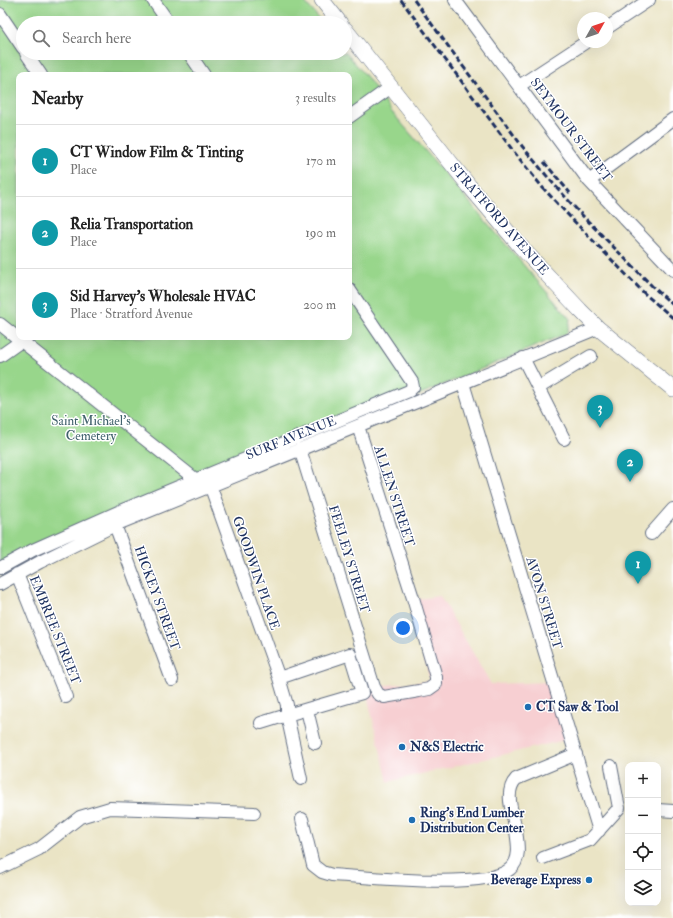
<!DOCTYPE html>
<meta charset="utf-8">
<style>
:root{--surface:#fff;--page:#f2f2f2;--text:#222;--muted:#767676;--line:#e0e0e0;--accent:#ea580c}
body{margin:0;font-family:"IM FELL Double Pica",serif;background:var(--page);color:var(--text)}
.controls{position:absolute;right:12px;bottom:12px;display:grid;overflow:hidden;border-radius:8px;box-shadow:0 4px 16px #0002}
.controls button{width:36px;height:36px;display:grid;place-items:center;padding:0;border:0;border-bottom:1px solid var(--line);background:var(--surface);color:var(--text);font:20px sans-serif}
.compass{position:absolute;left:577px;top:12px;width:36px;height:36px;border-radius:50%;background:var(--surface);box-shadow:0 4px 16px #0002;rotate:50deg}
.you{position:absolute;left:403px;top:628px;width:14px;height:14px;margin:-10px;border:3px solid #fff;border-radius:50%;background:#1a73e8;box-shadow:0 0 0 6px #1a73e833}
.badge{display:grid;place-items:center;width:26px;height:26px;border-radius:50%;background:var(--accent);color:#fff;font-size:13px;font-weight:700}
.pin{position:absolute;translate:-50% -33px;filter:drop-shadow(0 1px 2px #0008)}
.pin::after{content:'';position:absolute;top:21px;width:14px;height:12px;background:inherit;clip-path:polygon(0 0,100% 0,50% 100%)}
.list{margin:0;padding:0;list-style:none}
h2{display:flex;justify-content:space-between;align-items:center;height:52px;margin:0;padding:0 16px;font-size:17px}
h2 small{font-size:13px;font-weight:400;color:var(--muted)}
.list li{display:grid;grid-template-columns:26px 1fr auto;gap:12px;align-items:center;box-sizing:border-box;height:72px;padding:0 16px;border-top:1px solid var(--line)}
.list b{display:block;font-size:15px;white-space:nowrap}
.list p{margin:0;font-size:13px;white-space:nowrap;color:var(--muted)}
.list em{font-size:13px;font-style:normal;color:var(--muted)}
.icon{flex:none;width:22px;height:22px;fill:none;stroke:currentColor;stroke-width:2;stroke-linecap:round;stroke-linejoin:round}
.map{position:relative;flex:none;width:673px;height:918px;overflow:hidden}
.search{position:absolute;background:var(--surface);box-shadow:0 4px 16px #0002;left:16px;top:16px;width:336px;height:44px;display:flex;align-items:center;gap:10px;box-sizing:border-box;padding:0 14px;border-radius:22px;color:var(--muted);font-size:15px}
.panel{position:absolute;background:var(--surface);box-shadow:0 4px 16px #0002;left:16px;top:72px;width:336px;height:268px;border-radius:8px}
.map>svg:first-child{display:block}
</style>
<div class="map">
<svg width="673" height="918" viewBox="0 0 673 918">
<rect width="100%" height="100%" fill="#fff"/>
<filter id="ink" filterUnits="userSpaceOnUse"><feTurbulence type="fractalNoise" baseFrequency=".025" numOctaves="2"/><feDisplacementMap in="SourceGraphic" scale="8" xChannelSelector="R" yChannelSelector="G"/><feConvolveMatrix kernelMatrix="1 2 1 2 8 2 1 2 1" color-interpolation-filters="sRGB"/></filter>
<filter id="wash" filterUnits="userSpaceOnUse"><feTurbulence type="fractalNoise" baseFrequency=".012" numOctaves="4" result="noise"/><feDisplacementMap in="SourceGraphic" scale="16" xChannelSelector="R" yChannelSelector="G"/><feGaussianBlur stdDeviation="0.9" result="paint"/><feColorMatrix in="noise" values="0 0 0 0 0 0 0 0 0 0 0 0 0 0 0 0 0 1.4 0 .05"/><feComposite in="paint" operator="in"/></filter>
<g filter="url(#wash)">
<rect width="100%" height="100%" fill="#eae4c5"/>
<path fill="#f7cfd2" d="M440 596 491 684 550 682 565 740 388 782 365 687 430 681 410 600Z"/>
<path fill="#98d68b" stroke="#5a8274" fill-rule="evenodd" d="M0 0H303L323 23H23V53H345V52L367 77 391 111 570 319 567 333C461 378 355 421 248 463 164 497 78 529 0 575ZM19 75H349V337H19Z"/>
</g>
<g filter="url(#ink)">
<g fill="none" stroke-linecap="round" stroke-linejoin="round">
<g stroke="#636e82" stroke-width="14">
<path id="minor" d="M153 0 169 23
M455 0 589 181 673 270
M0 14 23 48
M607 28 649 0
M26 53 41 75
M189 53 204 75
M519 86 586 42
M349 117 391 87
M589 181 673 119
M0 324 195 479
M0 356 27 337
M523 358 564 439
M463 383 599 831
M538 388 591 356
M300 449 374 687 378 694 384 697 419 691 429 689 436 684V677L413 598 358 426
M210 485 279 678 287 705V715L261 723
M115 525 172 680
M651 534 673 509
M0 568 33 550 125 509 409 391 413 387 412 382 349 289
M17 574 66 697
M0 584 40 562 115 525 598 328
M279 678 350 654 362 693 287 715 301 779
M307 710 315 743
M658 810 673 811
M302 819 313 865 322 872 332 875C366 877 487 890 510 869 521 860 518 844 516 831 514 815 503 793 516 779L576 754
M543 858 590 840 619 808 611 766
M0 868 39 849 80 817 110 808 254 813"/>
</g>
<g stroke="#636e82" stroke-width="16">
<path id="major" d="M322 0 340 23
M345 29 470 187 520 246 580 310 598 328 673 389"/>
</g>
<use href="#minor" stroke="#fff" stroke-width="12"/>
<use href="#major" stroke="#fff" stroke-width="15"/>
<path stroke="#1b2f5e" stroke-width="3" stroke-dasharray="6 3" stroke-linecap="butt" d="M401 0 514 152 543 188 571 218 645 294 673 318
M414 0 522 146 551 181 578 211 652 286 673 305
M544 162 570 193"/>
</g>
</g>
<g fill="#1f6fb2" stroke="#fff" stroke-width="1.5">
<circle cx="528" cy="707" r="4"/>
<circle cx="402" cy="747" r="4"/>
<circle cx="412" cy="820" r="4"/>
<circle cx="589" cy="880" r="4"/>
</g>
<g text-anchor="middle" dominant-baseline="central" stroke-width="3" stroke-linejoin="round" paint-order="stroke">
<g font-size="13" fill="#1b2f5e" stroke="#fff">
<text transform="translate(571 130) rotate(53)">SEYMOUR STREET</text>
<text transform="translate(499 219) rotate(49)">STRATFORD AVENUE</text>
<text transform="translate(291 438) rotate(-22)">SURF AVENUE</text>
<text transform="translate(394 496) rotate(72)">ALLEN STREET</text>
<text transform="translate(349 559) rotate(73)">FEELEY STREET</text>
<text transform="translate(256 573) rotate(71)">GOODWIN PLACE</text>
<text transform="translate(157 598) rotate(70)">HICKEY STREET</text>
<text transform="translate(544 603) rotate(73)">AVON STREET</text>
<text transform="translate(55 630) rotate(68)">EMBREE STREET</text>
</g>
<g font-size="13" fill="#40616c" stroke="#fff">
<text x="91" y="421">Saint Michael's<tspan x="91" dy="15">Cemetery</tspan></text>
</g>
<g font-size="13" font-weight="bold" fill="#1b2f5e" stroke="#fff" text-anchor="start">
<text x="536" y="707">CT Saw &amp; Tool</text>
<text x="410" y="747">N&amp;S Electric</text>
<text x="420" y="813">Ring's End Lumber<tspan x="420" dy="15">Distribution Center</tspan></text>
<text x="581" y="880" text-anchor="end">Beverage Express</text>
</g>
</g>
</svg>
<div class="controls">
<button>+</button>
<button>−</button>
<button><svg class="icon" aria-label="locate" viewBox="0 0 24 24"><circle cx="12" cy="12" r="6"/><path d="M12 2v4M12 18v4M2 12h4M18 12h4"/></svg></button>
<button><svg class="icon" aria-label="layers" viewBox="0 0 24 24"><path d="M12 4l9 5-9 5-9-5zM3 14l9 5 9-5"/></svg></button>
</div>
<svg class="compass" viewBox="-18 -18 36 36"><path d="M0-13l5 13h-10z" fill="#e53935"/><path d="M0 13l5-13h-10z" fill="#767676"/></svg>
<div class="you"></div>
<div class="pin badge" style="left:638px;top:584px;background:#0f9aa8">1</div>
<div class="pin badge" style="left:630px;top:482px;background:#0f9aa8">2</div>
<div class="pin badge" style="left:600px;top:428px;background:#0f9aa8">3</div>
<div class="search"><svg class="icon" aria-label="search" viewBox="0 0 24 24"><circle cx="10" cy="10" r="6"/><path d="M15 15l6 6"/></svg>Search here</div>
<section class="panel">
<h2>Nearby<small>3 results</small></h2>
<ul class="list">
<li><span class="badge" style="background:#0f9aa8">1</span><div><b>CT Window Film &amp; Tinting</b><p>Place</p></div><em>170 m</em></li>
<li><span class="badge" style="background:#0f9aa8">2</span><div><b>Relia Transportation</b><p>Place</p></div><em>190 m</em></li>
<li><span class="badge" style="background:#0f9aa8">3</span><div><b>Sid Harvey's Wholesale HVAC</b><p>Place · Stratford Avenue</p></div><em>200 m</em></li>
</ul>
</section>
</div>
